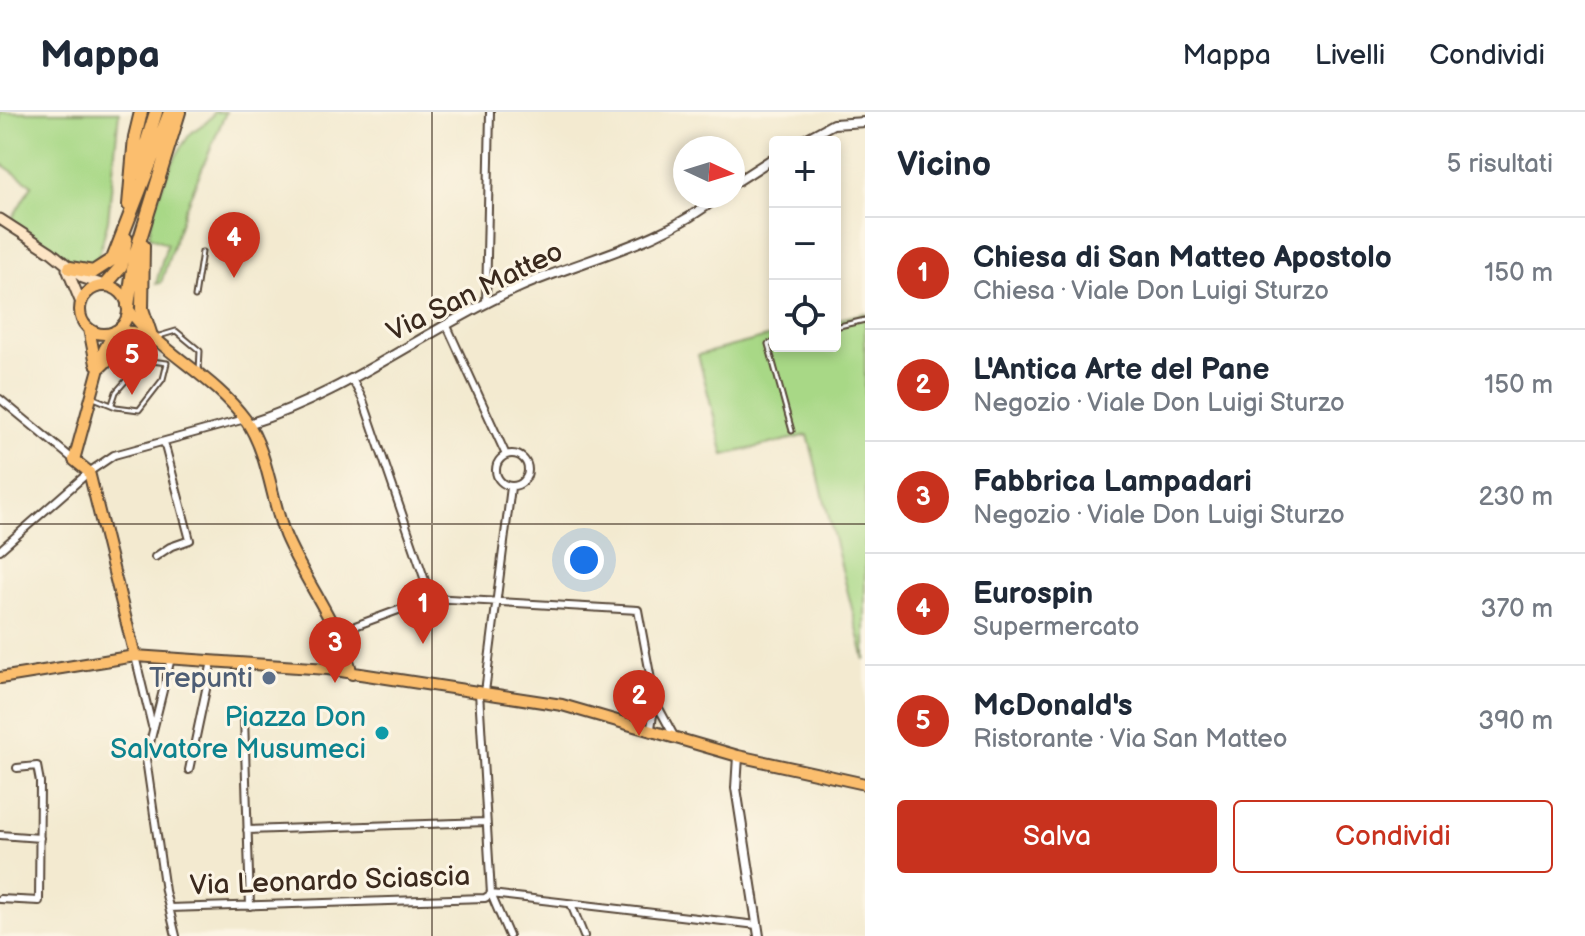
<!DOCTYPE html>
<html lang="it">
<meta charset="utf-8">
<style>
:root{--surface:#fff;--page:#f2f2f3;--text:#1f2937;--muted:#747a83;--line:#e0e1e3;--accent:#c8321e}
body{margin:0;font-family:"Balsamiq Sans",sans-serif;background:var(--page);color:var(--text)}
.controls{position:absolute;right:24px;top:24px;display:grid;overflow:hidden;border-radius:8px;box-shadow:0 4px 12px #0003}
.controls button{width:72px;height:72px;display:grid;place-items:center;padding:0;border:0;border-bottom:2px solid var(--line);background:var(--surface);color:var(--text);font:40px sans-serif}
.compass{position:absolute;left:673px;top:24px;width:72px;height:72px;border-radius:50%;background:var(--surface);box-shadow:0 4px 12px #0003;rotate:94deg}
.you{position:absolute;left:584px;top:448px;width:28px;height:28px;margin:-20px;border:6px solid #fff;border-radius:50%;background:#1a73e8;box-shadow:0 0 0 12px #1a73e833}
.badge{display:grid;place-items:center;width:52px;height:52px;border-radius:50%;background:var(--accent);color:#fff;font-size:26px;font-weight:700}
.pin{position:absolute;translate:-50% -66px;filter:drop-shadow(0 2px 4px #0008)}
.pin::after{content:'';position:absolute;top:42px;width:28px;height:24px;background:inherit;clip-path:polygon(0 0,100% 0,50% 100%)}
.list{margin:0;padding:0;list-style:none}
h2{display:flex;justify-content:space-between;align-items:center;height:104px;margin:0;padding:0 32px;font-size:34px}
h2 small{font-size:26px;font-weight:400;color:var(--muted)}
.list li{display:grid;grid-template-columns:52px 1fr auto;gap:24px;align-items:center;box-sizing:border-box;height:112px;padding:0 32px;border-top:2px solid var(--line)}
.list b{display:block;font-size:30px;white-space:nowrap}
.list p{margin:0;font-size:26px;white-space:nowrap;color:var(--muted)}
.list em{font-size:26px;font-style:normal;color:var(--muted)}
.actions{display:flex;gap:16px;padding:24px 32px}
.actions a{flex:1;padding:18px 0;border:2px solid var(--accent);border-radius:8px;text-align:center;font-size:28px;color:var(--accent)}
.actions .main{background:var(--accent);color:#fff}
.icon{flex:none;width:44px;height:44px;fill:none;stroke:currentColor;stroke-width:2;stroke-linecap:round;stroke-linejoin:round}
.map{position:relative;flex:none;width:865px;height:824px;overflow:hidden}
header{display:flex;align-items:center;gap:48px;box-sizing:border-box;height:112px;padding:0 40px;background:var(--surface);border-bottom:2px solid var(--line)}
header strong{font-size:38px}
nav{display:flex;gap:44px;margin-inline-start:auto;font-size:28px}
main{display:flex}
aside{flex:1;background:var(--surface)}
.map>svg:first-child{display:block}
</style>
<header>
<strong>Mappa</strong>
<nav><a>Mappa</a><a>Livelli</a><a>Condividi</a></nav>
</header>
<main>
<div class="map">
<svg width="865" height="824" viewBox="0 0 865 824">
<rect width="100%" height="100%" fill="#fcf5e5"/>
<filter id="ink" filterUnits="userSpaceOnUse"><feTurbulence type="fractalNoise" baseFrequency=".0125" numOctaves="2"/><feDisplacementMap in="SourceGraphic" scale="16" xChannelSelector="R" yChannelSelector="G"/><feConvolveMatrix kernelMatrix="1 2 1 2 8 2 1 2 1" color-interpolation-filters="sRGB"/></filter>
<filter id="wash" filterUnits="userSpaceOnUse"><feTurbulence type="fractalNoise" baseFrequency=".006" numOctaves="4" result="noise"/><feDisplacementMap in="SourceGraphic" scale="32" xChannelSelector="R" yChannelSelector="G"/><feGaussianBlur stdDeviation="1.8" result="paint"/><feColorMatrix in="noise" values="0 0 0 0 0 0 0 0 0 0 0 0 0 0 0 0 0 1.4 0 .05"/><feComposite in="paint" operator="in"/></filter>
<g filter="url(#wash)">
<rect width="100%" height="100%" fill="#f3ead0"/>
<path fill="#a8d886" stroke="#728152" stroke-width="2" d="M0 0H119L108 108 96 155 79 154 11 108 32 73 0 51Z
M214 0H226L184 99 161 171 156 172 167 132 149 124C154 90 168 53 188 25 195 14 209 13 214 0Z
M865 201V548L808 323 724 343 698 243 775 223V234H835V208Z"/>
</g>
<g filter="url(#ink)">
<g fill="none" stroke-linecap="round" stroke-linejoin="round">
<g stroke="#574739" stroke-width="7">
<path id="service" d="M195 185 202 140
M835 215 865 208
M156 225 176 219 200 239 199 259
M775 230 768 232 792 319
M94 286 116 295 139 298 163 267 167 251 144 248 116 280 112 292"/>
</g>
<g stroke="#574739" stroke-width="10">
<path id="minor" d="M486 192 490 0
M447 214 506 343
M352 267 363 288 431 486
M0 287 74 348
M496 358a16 16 0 1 1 32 0a16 16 0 1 1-32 0Z
M0 438 89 360 114 343 245 307
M155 445 170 435 190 428 164 330
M336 521 431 486 638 498 655 589 651 616
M135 544 152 614
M171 546 146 647 165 779 176 824
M479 580 491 782 509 824
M485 580 511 375
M655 589 674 624
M244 605 250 794
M189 658 212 549
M247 718 486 710
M0 723 40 726
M0 787 39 789 40 670 37 654 17 656
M571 792 584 824
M169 796 485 786 491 782 757 813"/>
</g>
<g stroke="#574739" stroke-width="12">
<path id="tertiary" d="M800 30 833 12 865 10
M733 72 775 45
M248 312C346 282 427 216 520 175 587 146 663 131 719 84
M738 644 736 676 759 824"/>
</g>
<g stroke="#574739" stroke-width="13">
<path id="secondary" d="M0 107 51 140 83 166 104 173
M67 157 81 191"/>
</g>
<g stroke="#574739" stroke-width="14">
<path id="primary" d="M80 198a24 24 0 1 1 48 0a24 24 0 1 1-48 0Z
M129 198C160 241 213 263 245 307 268 339 271 387 285 423 305 470 339 512 352 562
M89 217 96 252
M115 219 133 220 152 227
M114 220 104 238 74 348 89 360 135 544
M101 255 126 231 157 229
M328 557 330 515
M0 566 135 544 328 557 562 593 738 644 865 672"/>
</g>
<g stroke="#574739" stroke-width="16">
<path id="motorway" d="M137 61 156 0
M129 93 135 25 141 0
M143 134 142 197 150 221
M70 156 93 160 113 147 170 0
M105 173 121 155 126 127
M128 194 135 143 179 0"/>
</g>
<use href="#service" stroke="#fff" stroke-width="3"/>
<use href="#minor" stroke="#fff" stroke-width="6"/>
<use href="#tertiary" stroke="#fff" stroke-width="8"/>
<use href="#secondary" stroke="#fde5c5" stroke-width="9"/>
<use href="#primary" stroke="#fbbe6e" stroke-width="10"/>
<use href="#motorway" stroke="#fbbe6e" stroke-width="12"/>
</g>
</g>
<path fill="none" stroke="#3b2a1e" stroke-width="2" stroke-opacity="0.55" d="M432 0V824M0 412H865"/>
<circle fill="#5c6f8a" stroke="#fcf5e5" stroke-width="3" cx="269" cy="566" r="8"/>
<circle fill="#0f9aa8" stroke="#fcf5e5" stroke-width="3" cx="382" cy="621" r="8"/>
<g text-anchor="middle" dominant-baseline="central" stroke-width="6" stroke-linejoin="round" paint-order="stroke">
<g font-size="28" fill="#3b2a1e" stroke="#fcf5e5">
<text transform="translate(475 180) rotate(-26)">Via San Matteo</text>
<text transform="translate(330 769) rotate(-2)">Via Leonardo Sciascia</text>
</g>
<g font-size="28" fill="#4e5e75" stroke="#fcf5e5" text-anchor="end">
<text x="253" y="566">Trepunti</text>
</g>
<g font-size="28" fill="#0d838f" stroke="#fcf5e5" text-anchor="end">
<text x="366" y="605">Piazza Don<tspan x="366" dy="32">Salvatore Musumeci</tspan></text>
</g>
</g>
</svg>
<div class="controls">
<button>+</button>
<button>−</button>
<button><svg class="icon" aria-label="locate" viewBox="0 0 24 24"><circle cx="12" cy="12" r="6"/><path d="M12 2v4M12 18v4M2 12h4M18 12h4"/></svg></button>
</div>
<svg class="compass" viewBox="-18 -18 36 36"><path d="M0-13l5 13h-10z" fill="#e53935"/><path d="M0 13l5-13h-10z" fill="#747a83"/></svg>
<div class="you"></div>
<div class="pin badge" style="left:423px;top:532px">1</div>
<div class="pin badge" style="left:639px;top:624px">2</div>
<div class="pin badge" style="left:335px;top:571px">3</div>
<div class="pin badge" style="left:234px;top:166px">4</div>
<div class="pin badge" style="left:132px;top:283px">5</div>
</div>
<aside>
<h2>Vicino<small>5 risultati</small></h2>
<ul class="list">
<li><span class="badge">1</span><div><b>Chiesa di San Matteo Apostolo</b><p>Chiesa · Viale Don Luigi Sturzo</p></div><em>150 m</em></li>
<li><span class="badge">2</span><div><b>L'Antica Arte del Pane</b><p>Negozio · Viale Don Luigi Sturzo</p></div><em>150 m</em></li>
<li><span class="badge">3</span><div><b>Fabbrica Lampadari</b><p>Negozio · Viale Don Luigi Sturzo</p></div><em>230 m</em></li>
<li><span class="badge">4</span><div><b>Eurospin</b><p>Supermercato</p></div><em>370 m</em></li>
<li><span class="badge">5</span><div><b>McDonald's</b><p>Ristorante · Via San Matteo</p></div><em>390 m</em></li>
</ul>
<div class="actions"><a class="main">Salva</a><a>Condividi</a></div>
</aside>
</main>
